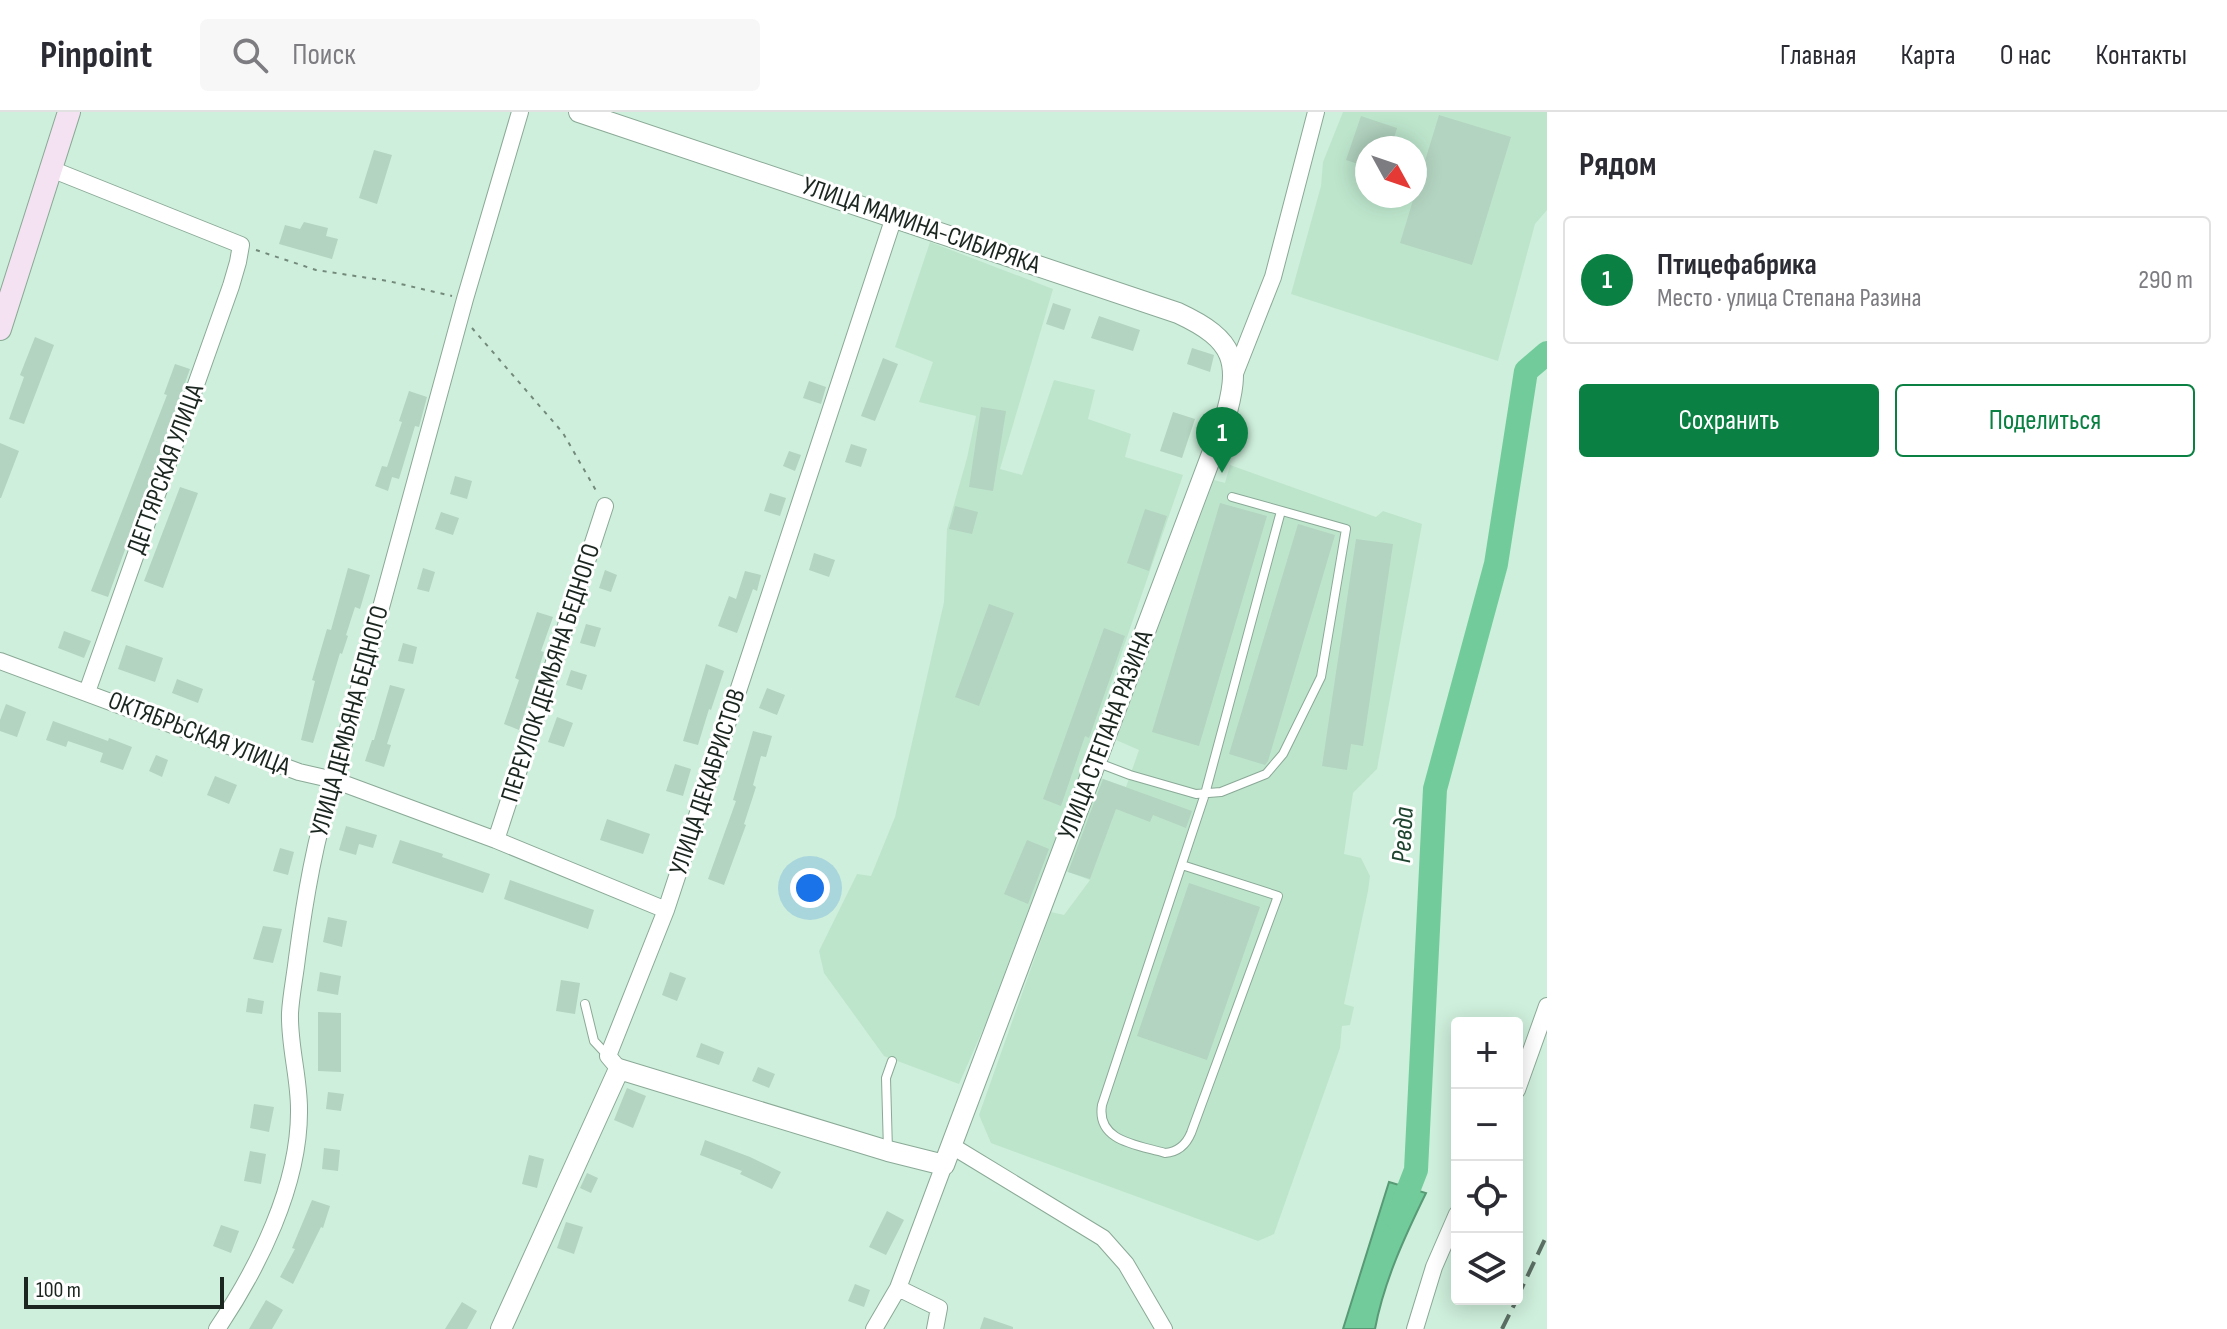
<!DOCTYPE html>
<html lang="ru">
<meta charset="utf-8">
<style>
:root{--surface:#fff;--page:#f7f7f7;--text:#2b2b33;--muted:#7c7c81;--line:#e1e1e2;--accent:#0b8043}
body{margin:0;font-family:"Sofia Sans Condensed",sans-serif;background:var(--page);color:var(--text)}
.controls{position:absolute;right:24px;bottom:24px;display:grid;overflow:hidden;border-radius:8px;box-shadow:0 4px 20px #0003}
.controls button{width:72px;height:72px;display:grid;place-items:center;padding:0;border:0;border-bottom:2px solid var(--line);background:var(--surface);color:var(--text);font:40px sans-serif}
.compass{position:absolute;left:1355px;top:24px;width:72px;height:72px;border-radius:50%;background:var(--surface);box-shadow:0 4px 20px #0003;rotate:130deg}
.scale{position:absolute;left:24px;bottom:20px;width:200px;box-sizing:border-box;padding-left:8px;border:4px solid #1a261f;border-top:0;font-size:22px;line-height:28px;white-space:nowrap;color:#1a261f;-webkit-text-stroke:6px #fff;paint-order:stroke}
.you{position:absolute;left:810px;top:776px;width:28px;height:28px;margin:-20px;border:6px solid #fff;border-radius:50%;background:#1a73e8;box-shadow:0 0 0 12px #1a73e833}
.badge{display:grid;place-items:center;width:52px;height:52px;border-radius:50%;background:var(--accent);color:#fff;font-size:26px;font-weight:700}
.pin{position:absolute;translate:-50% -66px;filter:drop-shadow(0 2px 4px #0008)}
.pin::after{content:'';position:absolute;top:42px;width:28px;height:24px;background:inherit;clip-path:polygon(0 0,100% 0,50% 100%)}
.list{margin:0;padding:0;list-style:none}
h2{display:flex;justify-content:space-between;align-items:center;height:104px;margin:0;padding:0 32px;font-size:34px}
h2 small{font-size:26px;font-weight:400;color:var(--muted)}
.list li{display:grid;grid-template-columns:52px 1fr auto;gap:24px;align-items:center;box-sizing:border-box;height:128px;margin:0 16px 16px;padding:0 16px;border:2px solid var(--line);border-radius:8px}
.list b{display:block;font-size:30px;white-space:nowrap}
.list p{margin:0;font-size:26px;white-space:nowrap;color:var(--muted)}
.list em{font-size:26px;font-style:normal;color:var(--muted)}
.actions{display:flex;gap:16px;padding:24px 32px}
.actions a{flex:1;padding:18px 0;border:2px solid var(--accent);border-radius:8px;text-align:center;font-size:28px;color:var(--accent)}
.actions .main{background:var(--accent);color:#fff}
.icon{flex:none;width:44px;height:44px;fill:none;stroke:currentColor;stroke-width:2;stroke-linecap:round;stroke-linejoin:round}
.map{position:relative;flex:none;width:1547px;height:1217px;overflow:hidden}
header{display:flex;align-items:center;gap:48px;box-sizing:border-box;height:112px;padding:0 40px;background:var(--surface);border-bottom:2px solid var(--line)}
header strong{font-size:38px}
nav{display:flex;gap:44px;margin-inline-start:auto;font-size:28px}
.search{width:560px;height:72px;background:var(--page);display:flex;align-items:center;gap:20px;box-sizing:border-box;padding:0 28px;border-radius:8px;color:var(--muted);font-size:30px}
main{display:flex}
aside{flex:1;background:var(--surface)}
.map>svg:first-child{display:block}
</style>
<header>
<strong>Pinpoint</strong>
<div class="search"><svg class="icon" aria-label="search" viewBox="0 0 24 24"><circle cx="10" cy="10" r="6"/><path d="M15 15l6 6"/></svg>Поиск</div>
<nav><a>Главная</a><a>Карта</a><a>О нас</a><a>Контакты</a></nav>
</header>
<main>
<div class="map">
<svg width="1547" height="1217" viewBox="0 0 1547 1217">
<rect width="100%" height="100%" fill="#ceefdb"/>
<path fill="#bde5cc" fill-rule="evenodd" d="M1343 0H1547V98L1535 112 1498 249 1291 182 1321 74 1323 50ZM1367 36H1415V84H1367Z
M930 130 1053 177 1000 357 1022 363 1054 268 1095 278 1088 307 1131 322 1125 345 1183 363 1024 824 959 972 884 944 824 861 819 839 857 762 871 764 895 705 944 490 947 417 967 346 976 304 919 290 933 250 895 235Z
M1230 353 1376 405 1383 399 1422 412 1377 657 1353 681 1344 742 1361 746 1370 764 1368 779 1344 892 1354 895 1350 913 1342 914 1340 936 1274 1122 1258 1129 991 1031 979 1003 1051 800 1064 803 1090 768 1063 758 1097 665 1126 675 1139 638 1116 628 1214 368 1225 371Z"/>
<path fill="#72cb9a" stroke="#589a75" stroke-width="2" d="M1389 1070 1426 1081C1405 1124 1384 1169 1375 1217H1343Z"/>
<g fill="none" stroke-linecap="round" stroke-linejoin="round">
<path stroke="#72cb9a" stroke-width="24" d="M1397 1107 1416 1058 1435 677 1496 452 1526 259 1547 241"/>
</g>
<path fill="#b3d4c0" d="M1439 3 1511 25 1472 153 1400 131Z
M1361 4 1397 16 1391 36H1367V55L1346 48Z
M374 38 392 43 377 92 359 86Z
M304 110 328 116 326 124 338 127 332 147 279 132 285 113 300 117Z
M1053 191 1071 197 1064 218 1046 212Z
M1099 204 1140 218 1133 239 1091 226Z
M35 225 54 233 24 312 9 307 24 265 20 263Z
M1192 236 1214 243 1210 260 1187 252Z
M883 246 898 252 875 309 861 304Z
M175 252 190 257 108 485 91 479 167 283 164 282Z
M809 269 826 275 821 292 803 286Z
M409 279 427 285 419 315 415 314 399 367 392 365 388 379 375 374 382 354 387 355 402 310 399 309Z
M981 295 1006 299 993 379 969 375Z
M1173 300 1195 307 1182 346 1160 339Z
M0 331 19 339 1 386H0Z
M851 332 867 337 861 355 845 350Z
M789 339 801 343 795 359 783 354Z
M455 364 472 369 467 387 450 382Z
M180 375 198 381 163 476 144 469Z
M770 381 786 386 780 404 764 399Z
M1220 391 1267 404 1199 634 1152 620Z
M955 394 978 400 972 422 949 417Z
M1145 397 1167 404 1149 459 1127 451Z
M441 400 459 406 453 423 435 417Z
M1298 412 1335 423 1268 649 1265 653 1229 642Z
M1356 427 1393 432 1363 634 1351 632 1347 658 1322 654Z
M814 441 835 448 829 465 809 458Z
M348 456 370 463 360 497 355 495 346 523 348 524 342 542 340 541 313 631 301 628 315 569 312 568 327 517 331 518Z
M423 456 435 460 429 480 417 477Z
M605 458 617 463 611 480 599 476Z
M745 459 761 463 757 479 753 477 737 521 718 514 729 484 736 487Z
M989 492 1014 501 979 594 955 585Z
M537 500 553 505 541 539 544 540 519 618 504 612 519 568 515 566Z
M586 512 601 516 595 535 580 531Z
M1104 516 1125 524 1089 626 1085 624 1061 694 1043 687Z
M64 519 91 529 84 546 58 536Z
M403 531 417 535 413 552 398 549Z
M126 533 163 546 155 570 118 557Z
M706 552 724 559 711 598 709 597 698 633 683 629Z
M571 558 587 563 582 578 566 573Z
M177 567 203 577 198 591 172 581Z
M390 573 405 577 387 632 391 633 384 655 365 649 372 628H374Z
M767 576 785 583 777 603 759 596Z
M6 592 26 600 17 625 0 619V608Z
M557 605 573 611 564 635 548 630Z
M53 609 108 629 109 626 132 635 123 658 100 650 103 641 68 629 66 635 46 628Z
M753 619 772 624 766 645 761 644 753 673 756 675 744 712 746 713 724 773 708 767 736 689 733 688Z
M156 643 168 648 162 665 149 659Z
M675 652 691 657 683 684 666 679Z
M215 664 237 673 229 692 207 683Z
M1103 667 1192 699 1186 716 1153 703 1150 710 1116 697 1090 767 1068 760Z
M607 707 650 722 643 742 600 728Z
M346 714 377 723 373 736 359 732 356 743 339 738Z
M400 728 443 742 442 745 490 762 483 781 392 751Z
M1027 728 1049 737 1028 792 1004 782Z
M280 736 294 740 288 763 273 759Z
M510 768 594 798 588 817 504 787Z
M1189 771 1260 795 1207 948 1137 924Z
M328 805 347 809 342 835 323 830Z
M263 814 282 817 273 851 253 847Z
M320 860 341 864 338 883 317 879Z
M670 860 686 866 677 889 662 883Z
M561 868 580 871 575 902 556 899Z
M248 886 264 889 262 902 246 900Z
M318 900 341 901V960L318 959Z
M701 931 724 940 719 953 696 945Z
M758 955 775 962 769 976 752 969Z
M627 976 646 984 633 1016 614 1008Z
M328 980 344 982 341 999 326 997Z
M254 992 274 995 269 1020 250 1016Z
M705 1028 750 1045 781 1060 772 1077 740 1062 742 1059 700 1043Z
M324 1036 340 1038 338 1059 322 1057Z
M250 1039 266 1042 261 1072 244 1069Z
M529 1043 544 1047 537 1076 522 1072Z
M587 1061 598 1066 591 1081 580 1076Z
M312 1088 330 1094 323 1116 321 1115 293 1172 280 1165 295 1137 292 1136Z
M887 1099 904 1108 886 1143 869 1135Z
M566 1110 583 1115 574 1142 557 1136Z
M221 1113 239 1119 231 1141 213 1134Z
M855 1172 870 1178 864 1195 848 1189Z
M266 1188 283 1198 272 1217H249Z
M462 1190 477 1199 467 1217H445Z
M984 1205 1013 1215V1217H980Z"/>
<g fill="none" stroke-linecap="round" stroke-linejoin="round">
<g stroke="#8aa996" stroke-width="10">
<path id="service" d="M1096 650 1130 663 1196 682 1221 680 1266 662 1283 642 1321 565 1346 417 1232 385
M1182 753 1278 784 1191 1021C1186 1033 1178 1040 1165 1041 1139 1033 1096 1030 1102 993L1205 682 1281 399
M585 892 594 929 608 944
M888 1039 886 966 892 949"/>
</g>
<g stroke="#8aa996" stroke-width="18">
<path id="minor" d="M51 57 241 133 238 150 231 174 87 580
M1234 264 1273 165 1316 0
M0 549 299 660 334 668 496 728 666 798
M496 728 605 394
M619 957 608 944 666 798 894 105
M1517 978 1547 894
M952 1034 1103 1126 1126 1152 1164 1217
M898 1176 939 1196 935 1217
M217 1217C258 1156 300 1073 299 997 299 965 289 933 290 901 291 883 295 864 297 846 305 786 315 726 334 668L465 187 520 0
M874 1217 898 1176 944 1053
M1415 1217 1434 1155 1457 1102"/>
</g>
<g stroke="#8aa996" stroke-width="22">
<path id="tertiary" d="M501 1217 619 957 888 1039 944 1053 1224 310C1242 250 1236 228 1178 201L579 0"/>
</g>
<g stroke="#8aa996" stroke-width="24">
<path id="secondary" d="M0 217 69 0"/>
</g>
<path stroke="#73897c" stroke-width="2" stroke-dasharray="4 6" stroke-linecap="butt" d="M256 138 316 158 388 169 452 184
M472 216 563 321 598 382"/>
<use href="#service" stroke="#fff" stroke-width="8"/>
<use href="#minor" stroke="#fff" stroke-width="16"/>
<use href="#tertiary" stroke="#fff" stroke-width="20"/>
<use href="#secondary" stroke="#f4e2f2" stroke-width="22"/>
<path stroke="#5c6f64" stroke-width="4" stroke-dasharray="16 8" stroke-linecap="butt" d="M1517 1186 1546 1125
M1502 1217 1517 1187"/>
</g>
<g text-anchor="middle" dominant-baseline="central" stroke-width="6" stroke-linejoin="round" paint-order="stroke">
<g font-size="26" fill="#1a261f" stroke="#fff">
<text transform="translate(921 114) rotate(19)">УЛИЦА МАМИНА-СИБИРЯКА</text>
<text transform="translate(166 357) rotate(-70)">ДЕГТЯРСКАЯ УЛИЦА</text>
<text transform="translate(551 561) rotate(-72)">ПЕРЕУЛОК ДЕМЬЯНА БЕДНОГО</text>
<text transform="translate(350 609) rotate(-75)">УЛИЦА ДЕМЬЯНА БЕДНОГО</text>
<text transform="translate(199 622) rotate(21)">ОКТЯБРЬСКАЯ УЛИЦА</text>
<text transform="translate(1106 623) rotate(-69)">УЛИЦА СТЕПАНА РАЗИНА</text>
<text transform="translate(708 670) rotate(-72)">УЛИЦА ДЕКАБРИСТОВ</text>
</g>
<g font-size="28" font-style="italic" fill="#1f4531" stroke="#fff">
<text transform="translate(1403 723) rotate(-87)">Ревда</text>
</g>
</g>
</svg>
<div class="controls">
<button>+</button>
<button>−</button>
<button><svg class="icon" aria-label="locate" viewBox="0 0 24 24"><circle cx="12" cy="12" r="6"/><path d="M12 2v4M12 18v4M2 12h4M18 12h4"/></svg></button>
<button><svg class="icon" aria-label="layers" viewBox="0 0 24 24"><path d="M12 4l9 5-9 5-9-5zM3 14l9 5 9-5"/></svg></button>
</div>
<svg class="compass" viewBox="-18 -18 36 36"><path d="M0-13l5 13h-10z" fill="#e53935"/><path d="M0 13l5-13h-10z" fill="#7c7c81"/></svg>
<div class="scale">100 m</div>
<div class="you"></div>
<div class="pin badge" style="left:1222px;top:361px">1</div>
</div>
<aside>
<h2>Рядом<small></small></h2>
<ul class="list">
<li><span class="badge">1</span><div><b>Птицефабрика</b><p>Место · улица Степана Разина</p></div><em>290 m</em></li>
</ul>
<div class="actions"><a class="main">Сохранить</a><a>Поделиться</a></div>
</aside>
</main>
